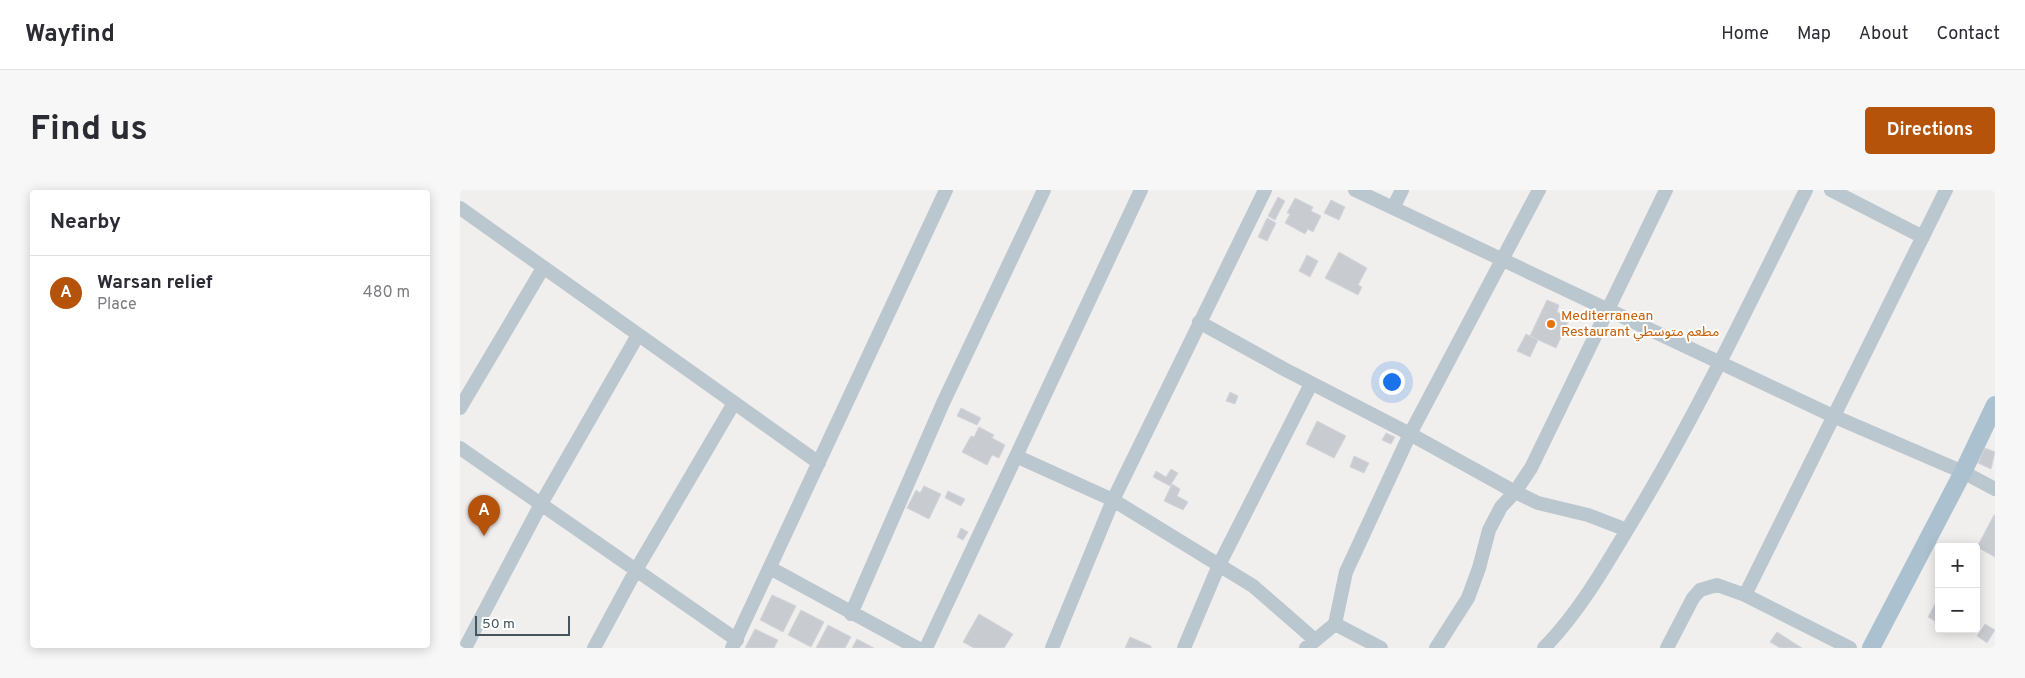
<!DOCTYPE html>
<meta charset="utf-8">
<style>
:root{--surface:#fff;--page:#f7f7f7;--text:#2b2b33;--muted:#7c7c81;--line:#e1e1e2;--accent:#b45309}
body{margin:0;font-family:Overpass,"Noto Sans Arabic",sans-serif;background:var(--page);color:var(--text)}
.controls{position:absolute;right:15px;bottom:15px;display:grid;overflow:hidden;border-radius:5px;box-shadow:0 2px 12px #0003}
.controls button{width:45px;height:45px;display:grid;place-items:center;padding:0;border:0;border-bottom:1px solid var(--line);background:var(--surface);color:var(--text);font:25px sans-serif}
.scale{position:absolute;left:15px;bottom:12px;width:95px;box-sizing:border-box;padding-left:5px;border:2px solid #45545d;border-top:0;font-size:14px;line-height:18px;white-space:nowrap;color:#45545d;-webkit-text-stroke:4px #fff;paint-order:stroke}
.you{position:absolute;left:931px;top:191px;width:18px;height:18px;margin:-12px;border:4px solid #fff;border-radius:50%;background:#1a73e8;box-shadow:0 0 0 8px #1a73e833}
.badge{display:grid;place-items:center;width:32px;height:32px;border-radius:50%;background:var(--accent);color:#fff;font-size:16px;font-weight:700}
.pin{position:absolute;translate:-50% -41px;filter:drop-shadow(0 1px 2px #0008)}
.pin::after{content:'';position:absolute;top:26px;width:18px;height:15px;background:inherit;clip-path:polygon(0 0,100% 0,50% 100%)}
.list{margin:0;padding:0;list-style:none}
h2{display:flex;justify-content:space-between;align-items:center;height:65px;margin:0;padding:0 20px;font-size:21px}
h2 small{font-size:16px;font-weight:400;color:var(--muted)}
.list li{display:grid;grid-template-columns:32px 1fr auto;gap:15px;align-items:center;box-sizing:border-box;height:75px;padding:0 20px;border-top:1px solid var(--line)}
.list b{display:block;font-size:19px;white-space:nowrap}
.list p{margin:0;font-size:16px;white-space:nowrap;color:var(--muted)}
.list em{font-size:16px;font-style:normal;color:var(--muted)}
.map{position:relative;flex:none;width:1535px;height:458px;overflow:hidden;border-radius:5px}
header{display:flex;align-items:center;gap:30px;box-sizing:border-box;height:70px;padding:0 25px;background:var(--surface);border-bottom:1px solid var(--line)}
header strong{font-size:24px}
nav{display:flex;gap:28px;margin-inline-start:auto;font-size:18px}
.intro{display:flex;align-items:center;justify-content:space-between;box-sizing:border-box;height:120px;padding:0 30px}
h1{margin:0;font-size:35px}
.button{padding:12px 22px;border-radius:5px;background:var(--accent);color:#fff;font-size:18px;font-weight:700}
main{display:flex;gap:30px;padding:0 30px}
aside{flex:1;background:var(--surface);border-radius:5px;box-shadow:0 2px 12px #0003}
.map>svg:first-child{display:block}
</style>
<header>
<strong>Wayfind</strong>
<nav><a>Home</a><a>Map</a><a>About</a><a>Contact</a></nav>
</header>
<div class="intro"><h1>Find us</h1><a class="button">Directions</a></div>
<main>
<aside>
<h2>Nearby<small></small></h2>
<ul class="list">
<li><span class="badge">A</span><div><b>Warsan relief</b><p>Place</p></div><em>480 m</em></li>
</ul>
</aside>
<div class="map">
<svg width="1535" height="458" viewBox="0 0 1535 458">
<rect width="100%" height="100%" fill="#f1eeee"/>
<path fill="#c8ccd1" stroke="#d2d5da" d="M818 7 825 11 815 30 808 26Z
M835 8 853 17 851 21 861 26 853 42 848 39 845 44 825 33 830 24 827 23Z
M871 10 885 17 879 30 864 23Z
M807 28 816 33 807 51 798 47Z
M879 62 907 78 898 95 902 97 898 105 865 88Z
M847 65 858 71 850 87 839 81Z
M1087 110 1099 115 1097 122 1110 128 1096 158 1070 146Z
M1066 144 1078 150 1070 167 1057 161Z
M770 202 778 206 775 214 766 211Z
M501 218 521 228 517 235 497 226Z
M857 231 886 246 874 268 846 254Z
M519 237 534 245 532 248 545 255 539 268 532 265 527 275 502 262 511 246 514 247Z
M926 243 935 247 931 254 922 250Z
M1525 258 1535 262 1531 279 1518 273Z
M894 266 909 273 904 283 890 277Z
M711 279 718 283 710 296 693 287 696 281 706 287Z
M712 294 720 299 717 306 728 312 723 320 704 311Z
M464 296 481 304 469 329 447 318 456 300 460 303Z
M488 301 505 309 501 316 485 308Z
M1534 325H1535V367L1517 357Z
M501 338 508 342 503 350 497 347Z
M312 405 336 416 323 442 300 430Z
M1479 407V433L1468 427Z
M341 420 364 432 351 457 328 445Z
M519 424 553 444 544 458H514L503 452Z
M1525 434 1535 440 1527 453 1517 446Z
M368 435 391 447 385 458H356Z
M295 439 318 450 314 458H285Z
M1317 442 1342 458H1320L1310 452Z
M670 447 691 456V458H665Z
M397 449 414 458H392Z"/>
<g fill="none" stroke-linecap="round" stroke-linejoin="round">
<path stroke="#bbc7ce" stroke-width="14" d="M895 0 1373 226 1503 282 1535 299
M1371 0 1463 47
M0 18 359 273
M933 18 942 0
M739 132 824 179 950 244 1055 302 1078 313 1128 325 1167 340
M0 218 83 78
M0 258 277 450
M556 266 653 310 793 396 855 450
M310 378 457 458
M1285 405 1486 0
M391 424 483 213 584 0
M875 434 921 458
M5 458 81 314 178 145
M134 458 176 380 274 213
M272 458 486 0
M466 458 681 0
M592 458 653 310 805 0
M724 458 759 375 851 194
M846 458 875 434 886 382 950 244 1079 0
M976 458 1008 408 1019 378 1029 340 1041 317 1055 302 1071 278 1206 0
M1084 458C1122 419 1148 371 1176 325 1239 220 1291 110 1346 0
M1207 458 1233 408 1240 400 1257 395 1285 405 1390 458"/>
<path stroke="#acc1cf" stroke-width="18" d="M1411 458 1503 282 1535 215"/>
</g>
<circle fill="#e8710a" stroke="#fff" stroke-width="2" cx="1091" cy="134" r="5"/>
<g text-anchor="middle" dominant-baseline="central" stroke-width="4" stroke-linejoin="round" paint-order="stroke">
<g font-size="14" fill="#c56008" stroke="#fff" text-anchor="start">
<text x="1101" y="126">Mediterranean<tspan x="1101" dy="16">Restaurant مطعم متوسطي</tspan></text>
</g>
</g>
</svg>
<div class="controls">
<button>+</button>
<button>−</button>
</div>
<div class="scale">50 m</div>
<div class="you"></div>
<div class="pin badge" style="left:24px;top:346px">A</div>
</div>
</main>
